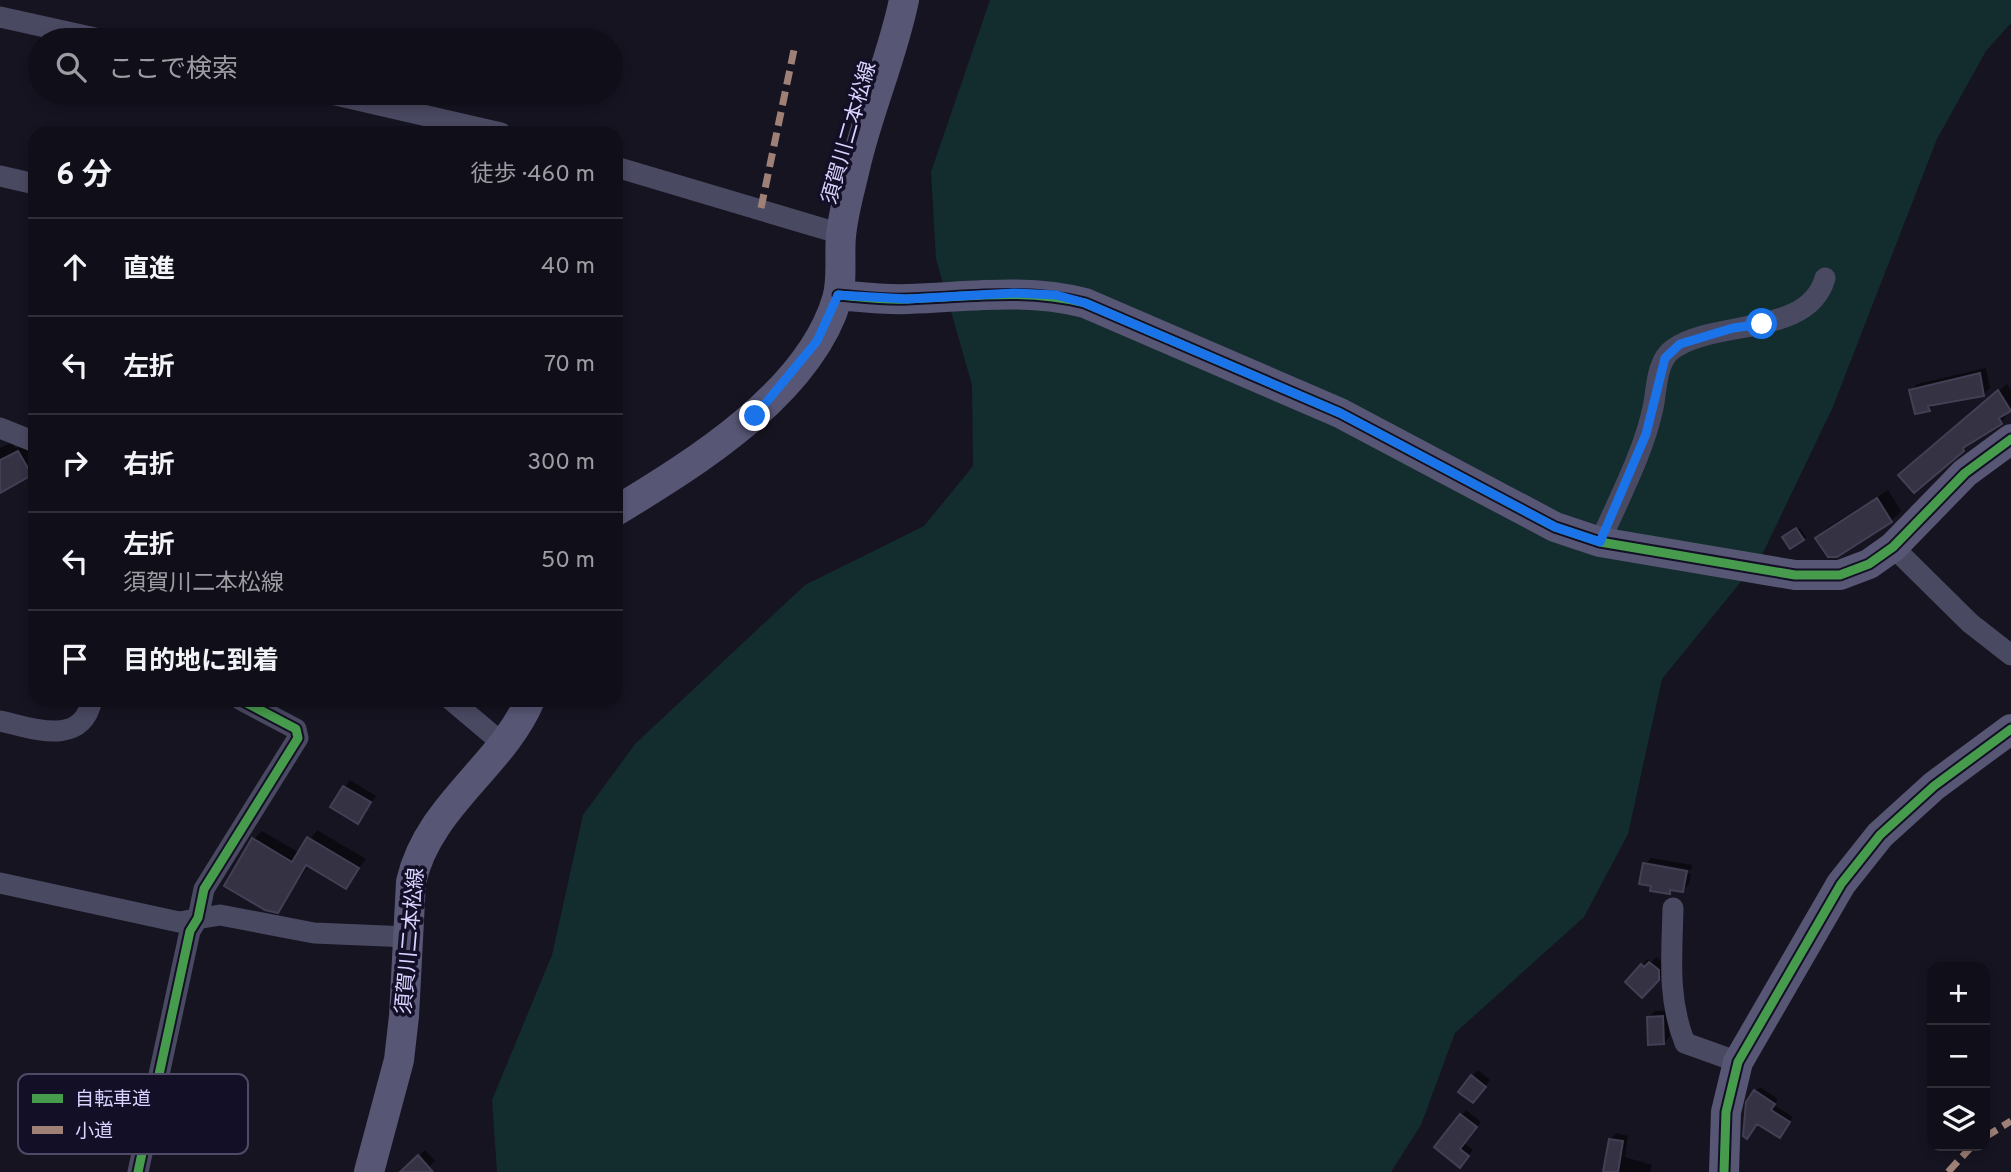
<!DOCTYPE html>
<html lang="ja">
<meta charset="utf-8">
<style>
:root{--surface:#100f19;--page:#191822;--text:#f1f3f6;--muted:#9c9ca2;--line:#302f38}
body{margin:0;font-family:Overpass,"Noto Sans JP",sans-serif;background:var(--page);color:var(--text)}
.controls{position:absolute;right:21px;bottom:21px;display:grid;overflow:hidden;border-radius:14px;box-shadow:0 4px 10px #0003}
.controls button{width:63px;height:63px;display:grid;place-items:center;padding:0;border:0;border-bottom:2px solid var(--line);background:var(--surface);color:var(--text);font:35px sans-serif}
.stop{position:absolute;width:21px;height:21px;margin:-16px;border:5px solid #1a73e8;border-radius:50%;background:#fff}
.stop.end{background:#1a73e8;border-color:#fff;box-shadow:0 2px 7px #0008}
.list{margin:0;padding:0;list-style:none}
h2{display:flex;justify-content:space-between;align-items:center;height:91px;margin:0;padding:0 28px;font-size:30px}
h2 small{font-size:23px;font-weight:400;color:var(--muted)}
.list li{display:grid;grid-template-columns:46px 1fr auto;gap:21px;align-items:center;box-sizing:border-box;height:98px;padding:0 28px;border-top:2px solid var(--line)}
.list b{display:block;font-size:26px;white-space:nowrap}
.list p{margin:0;font-size:23px;white-space:nowrap;color:var(--muted)}
.list em{font-size:23px;font-style:normal;color:var(--muted)}
.icon{flex:none;width:38px;height:38px;fill:none;stroke:currentColor;stroke-width:2;stroke-linecap:round;stroke-linejoin:round}
.map{position:relative;flex:none;width:2011px;height:1172px;overflow:hidden}
.search{position:absolute;background:var(--surface);box-shadow:0 4px 10px #0003;left:28px;top:28px;width:595px;height:77px;display:flex;align-items:center;gap:18px;box-sizing:border-box;padding:0 24px;border-radius:38px;color:var(--muted);font-size:26px}
.panel{position:absolute;background:var(--surface);box-shadow:0 4px 10px #0003;left:28px;top:126px;width:595px;height:581px;border-radius:21px}
.map>svg:first-child{display:block}
</style>
<div class="map">
<svg width="2011" height="1172" viewBox="0 0 2011 1172">
<rect width="100%" height="100%" fill="#161421"/>
<path fill="#132c2d" d="M990 0H2011V23L1986 51 1937 139 1832 409 1761 557 1662 679 1628 834 1584 917 1455 1033 1421 1125 1391 1172H497L492 1100 552 955 583 815 635 744 805 585 924 526 973 466 972 385 936 259 931 172Z"/>
<path fill="#0007" d="M1986 368 1990 388 1984 394 1935 403 1929 410 1911 390 1917 384Z
M2007 384 2011 390V409L2001 422 1963 449 1908 467Z
M12 442 16 449 28 442 35 455V470L0 491V448Z
M1888 490 1901 511 1891 521 1836 556 1818 538 1827 528Z
M1800 528 1806 537 1803 539 1785 538Z
M350 780 376 796 357 822 332 807Z
M317 830 366 859 346 887 309 865 277 911 254 839 262 831 300 853Z
M1651 858 1692 865 1691 870 1647 862V866L1691 874 1689 884 1683 890 1673 889 1669 892 1653 885 1645 864Z
M1657 957 1664 964V972L1642 995 1627 982 1648 959 1651 962Z
M1655 1011H1668L1670 1036 1664 1043 1648 1018Z
M1478 1070 1490 1080 1479 1095 1472 1077Z
M1760 1087 1778 1099 1774 1105 1793 1117 1784 1131 1758 1123 1747 1137 1755 1091Z
M1466 1110 1481 1122 1464 1143 1473 1150 1465 1160 1436 1146Z
M1616 1133 1628 1136 1625 1157 1652 1165 1650 1172H1605L1610 1140Z
M425 1150 435 1161 424 1172H403Z"/>
<path fill="#343243" stroke="#433f54" stroke-width="2" d="M1980 373 1984 396 1928 406 1930 411 1915 414 1909 390Z
M1998 390 2011 411 1999 418 2002 424 1963 448 1964 451 1914 493 1898 475Z
M18 451 32 475 0 493V460Z
M1877 498 1892 522 1837 557H1828L1815 538Z
M1796 528 1804 540 1790 549 1782 537Z
M343 786 371 802 358 824 330 807Z
M307 837 359 868 346 889 306 865 278 913 265 910 224 886 252 838 292 862Z
M1643 863 1687 871 1683 892 1670 890V894L1650 891 1651 886 1639 884Z
M1649 962 1659 970V980L1642 998 1625 982 1641 964 1644 967Z
M1663 1016 1664 1044 1648 1045 1647 1017Z
M1471 1075 1486 1087 1473 1103 1458 1092Z
M1754 1090 1775 1104 1771 1110 1790 1122 1780 1138 1757 1124 1747 1139 1743 1136 1746 1102Z
M1460 1114 1477 1127 1460 1149 1469 1156 1460 1168 1434 1147Z
M1609 1139 1623 1141 1618 1172H1603Z
M418 1155 433 1172H400Z"/>
<g fill="none" stroke-linecap="round" stroke-linejoin="round">
<path stroke="#4a4962" stroke-width="21" d="M0 17 104 40
M327 93 501 133
M616 167 841 234
M0 176 35 184
M0 428 35 442
M1600 542C1619 498 1643 454 1653 408 1657 389 1656 361 1673 349 1715 319 1809 337 1825 278
M1893 547 1970 623 2011 655
M451 700 502 743
M0 721C33 728 81 748 92 700
M0 883 179 922 220 915 314 933 409 937
M1673 908C1672 954 1667 999 1685 1043L1738 1062
M138 1172 190 931 198 918 204 889 298 738 296 729 241 700"/>
<path stroke="#575674" stroke-width="30" d="M838 295C861 297 885 300 908 299 969 297 1025 288 1085 303L1340 413 1555 527 1600 542 1795 575H1840L1869 564 1893 547 1965 473 2011 439
M616 511C695 463 809 393 837 299 843 279 839 256 841 236 843 213 850 190 855 168 868 111 892 58 904 0
M369 1172 399 1060 404 1016 411 882C428 806 502 766 530 700
M1724 1172 1726 1112 1738 1062 1841 884 1880 835 1934 786 2011 729"/>
<path stroke="#9e8076" stroke-width="7" stroke-dasharray="14 7" stroke-linecap="butt" d="M761 208 795 45
M1985 1137 2011 1121
M1948 1172 1972 1146"/>
<g stroke="#130f26" stroke-width="13">
<path id="cycleway" d="M838 295C861 297 885 300 908 299 969 297 1025 288 1085 303L1340 413 1555 527 1600 542 1795 575H1840L1869 564 1893 547 1965 473 2011 439
M138 1172 190 931 198 918 204 889 298 738 296 729 241 700
M1724 1172 1726 1112 1738 1062 1841 884 1880 835 1934 786 2011 729"/>
</g>
<use href="#cycleway" stroke="#469c4c" stroke-width="9"/>
</g>
<g fill="none" stroke-linecap="round" stroke-linejoin="round">
<path stroke="#1a73e8" stroke-width="9" d="M755 416 817 341 838 295 907 299 1014 293 1056 295 1085 303 1340 413 1555 527 1600 542 1646 434 1665 358 1680 344 1733 328 1762 324"/>
</g>
<g text-anchor="middle" dominant-baseline="central" stroke-width="7" stroke-linejoin="round" paint-order="stroke">
<g font-size="21" fill="#d9d4ff" stroke="#130f26">
<text transform="translate(850 133) rotate(-74)">須賀川二本松線</text>
<text transform="translate(411 941) rotate(-85)">須賀川二本松線</text>
</g>
</g>
<rect x="18" y="1074" width="230" height="80" rx="10" fill="#130f26" stroke="#4e4a67" stroke-width="2"/>
<rect x="32" y="1094" width="31" height="9" fill="#469c4c"/>
<rect x="32" y="1126" width="31" height="8" fill="#9e8076"/>
<g font-size="19" fill="#d9d4ff">
<text x="75" y="1105">自転車道</text>
<text x="75" y="1137">小道</text>
</g>
</svg>
<div class="controls">
<button>+</button>
<button>−</button>
<button><svg class="icon" aria-label="layers" viewBox="0 0 24 24"><path d="M12 4l9 5-9 5-9-5zM3 14l9 5 9-5"/></svg></button>
</div>
<div class="stop" style="left:1762px;top:324px"></div>
<div class="stop end" style="left:755px;top:416px"></div>
<div class="search"><svg class="icon" aria-label="search" viewBox="0 0 24 24"><circle cx="10" cy="10" r="6"/><path d="M15 15l6 6"/></svg>ここで検索</div>
<section class="panel">
<h2>6 分<small>徒歩 · 460 m</small></h2>
<ul class="list">
<li><svg class="icon" aria-label="ahead" viewBox="0 0 24 24"><path d="M12 20V5M6 11l6-6 6 6"/></svg><div><b>直進</b></div><em>40 m</em></li>
<li><svg class="icon" aria-label="left" viewBox="0 0 24 24"><path d="M17 20v-9H6M10 6l-5 5 5 5"/></svg><div><b>左折</b></div><em>70 m</em></li>
<li><svg class="icon" aria-label="right" viewBox="0 0 24 24"><path d="M7 20v-9h11M14 6l5 5-5 5"/></svg><div><b>右折</b></div><em>300 m</em></li>
<li><svg class="icon" aria-label="left" viewBox="0 0 24 24"><path d="M17 20v-9H6M10 6l-5 5 5 5"/></svg><div><b>左折</b><p>須賀川二本松線</p></div><em>50 m</em></li>
<li><svg class="icon" aria-label="arrive" viewBox="0 0 24 24"><path d="M6 21V4h12l-3 4 3 4H6"/></svg><div><b>目的地に到着</b></div></li>
</ul>
</section>
</div>
